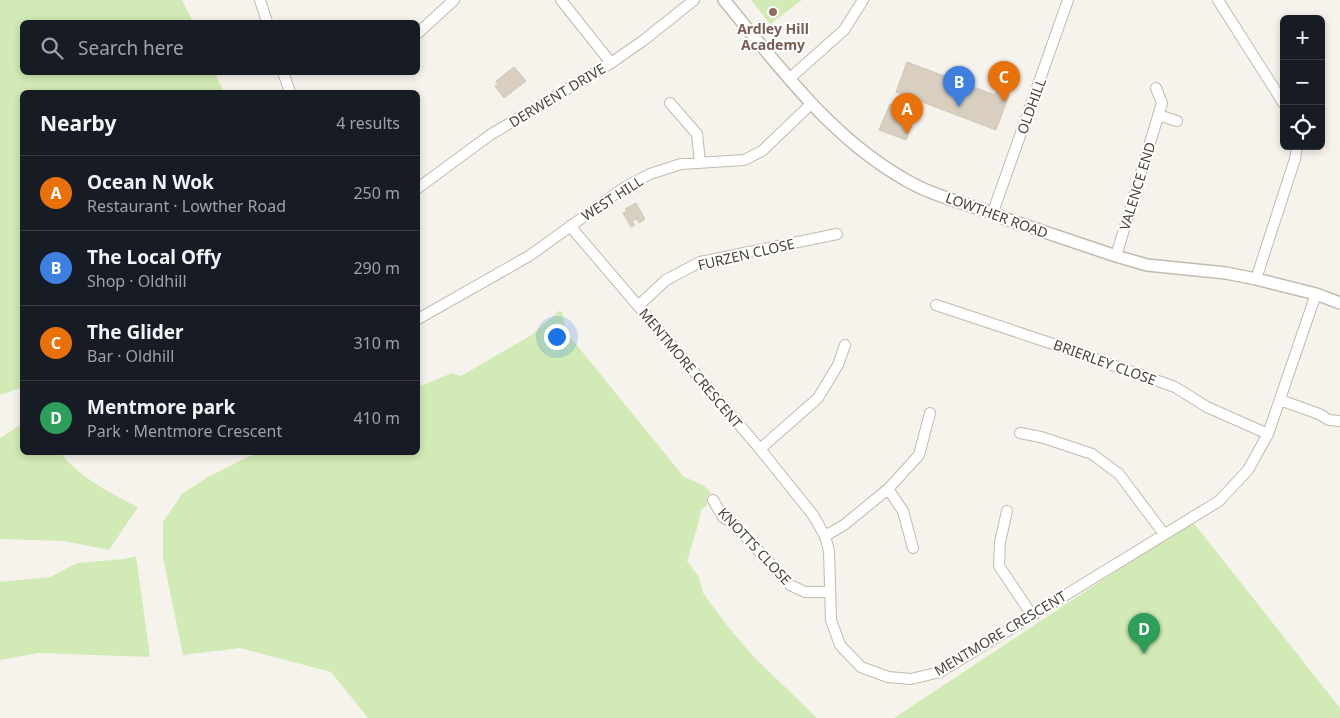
<!DOCTYPE html>
<meta charset="utf-8">
<style>
:root{--surface:#171b24;--page:#20242c;--text:#f1f3f6;--muted:#9ea1a6;--line:#363941;--accent:#2563eb}
body{margin:0;font-family:"Noto Sans",sans-serif;background:var(--page);color:var(--text)}
.controls{position:absolute;right:15px;top:15px;display:grid;overflow:hidden;border-radius:8px;box-shadow:0 2px 8px #0003}
.controls button{width:45px;height:45px;display:grid;place-items:center;padding:0;border:0;border-bottom:1px solid var(--line);background:var(--surface);color:var(--text);font:25px sans-serif}
.you{position:absolute;left:556px;top:336px;width:18px;height:18px;margin:-12px;border:4px solid #fff;border-radius:50%;background:#1a73e8;box-shadow:0 0 0 8px #1a73e833}
.badge{display:grid;place-items:center;width:32px;height:32px;border-radius:50%;background:var(--accent);color:#fff;font-size:16px;font-weight:700}
.pin{position:absolute;translate:-50% -41px;filter:drop-shadow(0 1px 2px #0008)}
.pin::after{content:'';position:absolute;top:26px;width:18px;height:15px;background:inherit;clip-path:polygon(0 0,100% 0,50% 100%)}
.list{margin:0;padding:0;list-style:none}
h2{display:flex;justify-content:space-between;align-items:center;height:65px;margin:0;padding:0 20px;font-size:21px}
h2 small{font-size:16px;font-weight:400;color:var(--muted)}
.list li{display:grid;grid-template-columns:32px 1fr auto;gap:15px;align-items:center;box-sizing:border-box;height:75px;padding:0 20px;border-top:1px solid var(--line)}
.list b{display:block;font-size:19px;white-space:nowrap}
.list p{margin:0;font-size:16px;white-space:nowrap;color:var(--muted)}
.list em{font-size:16px;font-style:normal;color:var(--muted)}
.icon{flex:none;width:28px;height:28px;fill:none;stroke:currentColor;stroke-width:2;stroke-linecap:round;stroke-linejoin:round}
.map{position:relative;flex:none;width:1340px;height:718px;overflow:hidden}
.search{position:absolute;background:var(--surface);box-shadow:0 2px 8px #0003;left:20px;top:20px;width:400px;height:55px;display:flex;align-items:center;gap:12px;box-sizing:border-box;padding:0 18px;border-radius:8px;color:var(--muted);font-size:19px}
.panel{position:absolute;background:var(--surface);box-shadow:0 2px 8px #0003;left:20px;top:90px;width:400px;height:365px;border-radius:8px}
.map>svg:first-child{display:block}
</style>
<div class="map">
<svg width="1340" height="718" viewBox="0 0 1340 718">
<rect width="100%" height="100%" fill="#f6f3ec"/>
<path fill="#d2eab5" d="M0 0H182L193 22H22V72L215 73 224 92H22V392L20 388 0 395Z
M751 0H802L770 24Z
M559 311 562 312 566 332 684 477 703 485 711 493 707 497V505L701 510 698 525 687 561 699 577 703 593 729 628 754 657 817 718H368L331 672 240 648 183 655 163 558V522L182 494 208 477 256 453 418 452V387L452 373 461 376 530 336Z
M22 424V452L61 453C76 475 113 495 138 507L109 550 64 541 0 539V438Z
M1192 521 1340 708V718H894Z
M136 556 150 657 39 653 0 660V582L50 577 77 563 124 559Z"/>
<path fill="#d8cfc1" stroke="#d3c7b4" d="M907 62 995 95 997 91 1009 95 996 130 896 92Z
M514 67 526 81 504 98 495 86 498 84 496 81Z
M890 104 916 114 906 140 879 130Z
M636 203 645 219 639 223 636 219 632 221 635 225 631 227 623 213 627 211 625 209Z"/>
<g fill="none" stroke-linecap="round" stroke-linejoin="round">
<g stroke="#c2bbae" stroke-width="12">
<path id="minor" d="M260 0 267 22
M561 0 611 63
M1218 0 1284 104
M418 33 454 0
M283 72 290 92
M789 79 844 30 863 0
M670 103 697 134 700 162
M1158 115 1177 121
M418 188 490 135 611 63 644 40 694 0
M993 212 1068 0
M570 226 760 449 813 515 825 536 829 551 831 620 840 645 861 667 888 677 911 679 940 672 1219 501 1248 470 1268 434 1316 294
M1116 256 1162 103 1156 88
M1256 279 1295 159 1297 146
M936 305 1047 342 1175 387 1207 407 1268 434
M638 306 666 280 700 262 837 234
M418 319 529 256 625 187 650 174 681 164 744 160 762 151 811 104
M1280 400 1319 414 1329 420 1340 421
M1020 433 1041 437 1092 454 1119 474 1164 534
M760 449 818 398 838 365 845 345
M888 489 903 511 913 548
M713 500 723 517 733 523 790 585 805 592H829
M1007 511 1000 542 999 566 1032 615
M825 536 844 525 888 489 919 455 930 413"/>
</g>
<g stroke="#c2bbae" stroke-width="14">
<path id="tertiary" d="M724 0C781 69 836 145 917 186 935 195 956 201 974 207 984 211 993 212 1003 218L1116 256 1147 265 1226 273 1256 279 1316 294 1340 303"/>
</g>
<use href="#minor" stroke="#fff" stroke-width="10"/>
<use href="#tertiary" stroke="#fff" stroke-width="11"/>
</g>
<circle fill="#8d6e63" stroke="#fff" stroke-width="2" cx="773" cy="12" r="5"/>
<g text-anchor="middle" dominant-baseline="central" stroke-width="4" stroke-linejoin="round" paint-order="stroke">
<g font-size="14" font-weight="bold" fill="#785e54" stroke="#fff">
<text x="773" y="28">Ardley Hill<tspan x="773" dy="16">Academy</tspan></text>
</g>
<g font-size="14" fill="#4b4439" stroke="#fff">
<text transform="translate(557 95) rotate(-31)">DERWENT DRIVE</text>
<text transform="translate(1031 106) rotate(-70)">OLDHILL</text>
<text transform="translate(1137 186) rotate(-73)">VALENCE END</text>
<text transform="translate(612 198) rotate(-33)">WEST HILL</text>
<text transform="translate(997 215) rotate(20)">LOWTHER ROAD</text>
<text transform="translate(746 254) rotate(-13)">FURZEN CLOSE</text>
<text transform="translate(1105 362) rotate(20)">BRIERLEY CLOSE</text>
<text transform="translate(691 368) rotate(50)">MENTMORE CRESCENT</text>
<text transform="translate(755 546) rotate(47)">KNOTTS CLOSE</text>
<text transform="translate(1000 633) rotate(-31)">MENTMORE CRESCENT</text>
</g>
</g>
</svg>
<div class="controls">
<button>+</button>
<button>−</button>
<button><svg class="icon" aria-label="locate" viewBox="0 0 24 24"><circle cx="12" cy="12" r="6"/><path d="M12 2v4M12 18v4M2 12h4M18 12h4"/></svg></button>
</div>
<div class="you"></div>
<div class="pin badge" style="left:907px;top:134px;background:#e8710a">A</div>
<div class="pin badge" style="left:959px;top:107px;background:#3f7fe0">B</div>
<div class="pin badge" style="left:1004px;top:102px;background:#e8710a">C</div>
<div class="pin badge" style="left:1144px;top:654px;background:#2e9e5b">D</div>
<div class="search"><svg class="icon" aria-label="search" viewBox="0 0 24 24"><circle cx="10" cy="10" r="6"/><path d="M15 15l6 6"/></svg>Search here</div>
<section class="panel">
<h2>Nearby<small>4 results</small></h2>
<ul class="list">
<li><span class="badge" style="background:#e8710a">A</span><div><b>Ocean N Wok</b><p>Restaurant · Lowther Road</p></div><em>250 m</em></li>
<li><span class="badge" style="background:#3f7fe0">B</span><div><b>The Local Offy</b><p>Shop · Oldhill</p></div><em>290 m</em></li>
<li><span class="badge" style="background:#e8710a">C</span><div><b>The Glider</b><p>Bar · Oldhill</p></div><em>310 m</em></li>
<li><span class="badge" style="background:#2e9e5b">D</span><div><b>Mentmore park</b><p>Park · Mentmore Crescent</p></div><em>410 m</em></li>
</ul>
</section>
</div>
